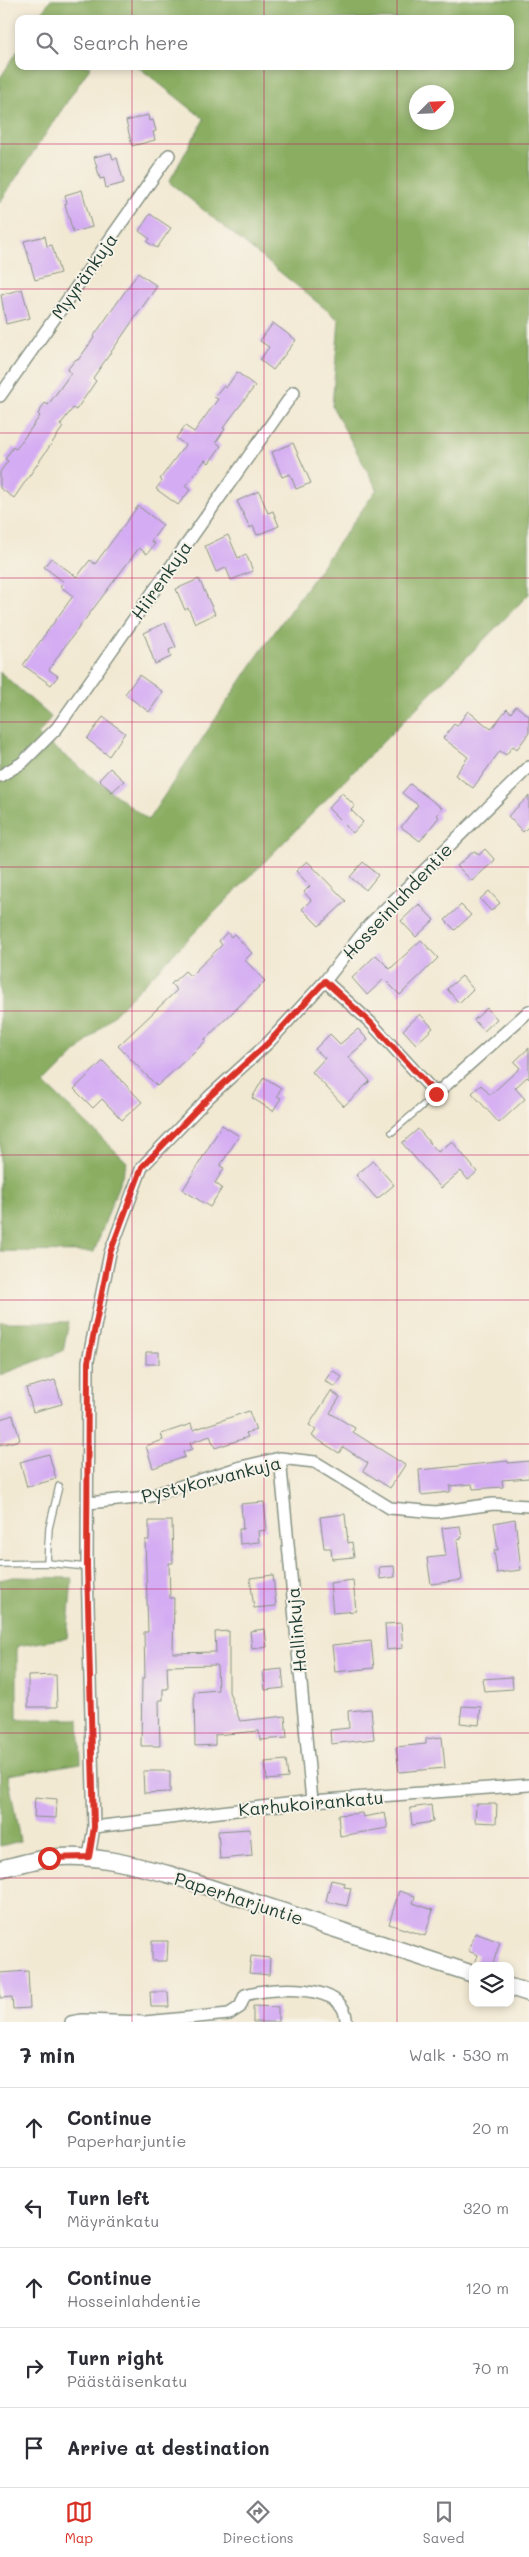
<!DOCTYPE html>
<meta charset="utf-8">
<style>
:root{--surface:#fff;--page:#f7f7f7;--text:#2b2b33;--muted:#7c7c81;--line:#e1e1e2;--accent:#d93025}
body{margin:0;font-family:Mali,sans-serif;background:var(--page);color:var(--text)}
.controls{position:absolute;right:15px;bottom:15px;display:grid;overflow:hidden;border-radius:10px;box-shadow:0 2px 8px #0003}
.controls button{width:45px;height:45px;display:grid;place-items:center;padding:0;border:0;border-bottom:1px solid var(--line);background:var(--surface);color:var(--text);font:25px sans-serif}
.compass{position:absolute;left:409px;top:85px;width:45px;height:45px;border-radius:50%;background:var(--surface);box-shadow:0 2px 8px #0003;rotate:66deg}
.stop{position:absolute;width:15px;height:15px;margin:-11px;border:4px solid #d93025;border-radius:50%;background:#fff}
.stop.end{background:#d93025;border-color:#fff;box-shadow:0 1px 5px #0008}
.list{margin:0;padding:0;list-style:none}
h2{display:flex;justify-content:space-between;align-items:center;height:65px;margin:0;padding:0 20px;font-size:21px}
h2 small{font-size:16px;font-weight:400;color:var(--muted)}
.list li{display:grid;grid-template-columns:32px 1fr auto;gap:15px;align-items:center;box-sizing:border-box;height:80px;padding:0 20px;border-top:1px solid var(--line)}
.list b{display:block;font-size:19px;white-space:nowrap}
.list p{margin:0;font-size:16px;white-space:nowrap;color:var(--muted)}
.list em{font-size:16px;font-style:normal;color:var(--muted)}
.icon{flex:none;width:28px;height:28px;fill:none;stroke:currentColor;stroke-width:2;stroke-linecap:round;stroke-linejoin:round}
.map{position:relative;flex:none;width:529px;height:2022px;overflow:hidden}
.search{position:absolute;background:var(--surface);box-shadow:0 2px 8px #0003;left:15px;right:15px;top:15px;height:55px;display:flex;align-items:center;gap:12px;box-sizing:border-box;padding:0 18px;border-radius:10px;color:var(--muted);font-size:19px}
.sheet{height:465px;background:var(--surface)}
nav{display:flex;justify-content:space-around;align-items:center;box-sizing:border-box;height:70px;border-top:1px solid var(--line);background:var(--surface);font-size:14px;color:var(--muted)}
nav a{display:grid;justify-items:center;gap:2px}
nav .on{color:var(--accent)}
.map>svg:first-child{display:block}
</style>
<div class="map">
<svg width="529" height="2022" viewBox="0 0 529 2022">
<rect width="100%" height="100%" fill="#f7f3e8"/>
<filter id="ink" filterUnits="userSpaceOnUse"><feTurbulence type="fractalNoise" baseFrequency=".02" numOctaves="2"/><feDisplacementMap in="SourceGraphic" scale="10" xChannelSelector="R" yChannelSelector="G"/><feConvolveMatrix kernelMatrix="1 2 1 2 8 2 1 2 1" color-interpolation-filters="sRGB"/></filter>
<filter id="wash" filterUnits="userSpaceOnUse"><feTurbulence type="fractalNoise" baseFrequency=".0096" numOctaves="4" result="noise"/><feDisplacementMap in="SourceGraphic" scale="20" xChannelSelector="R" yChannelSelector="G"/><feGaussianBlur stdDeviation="1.12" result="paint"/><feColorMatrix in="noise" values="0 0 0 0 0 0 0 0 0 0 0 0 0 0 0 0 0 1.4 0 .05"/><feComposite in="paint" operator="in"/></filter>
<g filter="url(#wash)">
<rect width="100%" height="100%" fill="#f2e9d3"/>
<path fill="#8aad62" stroke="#54754b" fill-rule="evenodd" d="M50 0H529V594L45 1084 127 1162 94 1252 0 1251V672L51 717 38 735 148 820 256 658 377 489 332 406 339 320 169 182 204 119 137 66H510V19H38ZM416 92H446V122H416Z
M19 49V66H91L0 202V78Z
M0 1322H69L63 1351 0 1375Z
M13 1577 72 1578 67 1638 17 1646V1719H79L81 1763 8 1775 20 1841 0 1846V1580Z"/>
<g id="blocks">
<path fill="#d4acf3" d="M148 115 149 121 153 120 156 131 153 132 155 140 132 146 126 121Z
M111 153 113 159 117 158 124 183 106 188 104 178 100 179 94 157Z
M82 190 92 227 73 232 65 204 67 203 65 195Z
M150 214 171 228 157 248 147 242 150 239 139 231Z
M45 236 47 246 52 245 60 273 35 280 24 241Z
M138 273 157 286 93 378 96 381 76 410 73 408 60 425 63 427 14 498 0 488V472L8 461 5 459 13 447 16 449 40 416 38 414 45 403 48 405 71 373 67 370 76 359 78 360 94 338 93 337Z
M22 289 30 318 6 324 1 295Z
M273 323 296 340 273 370 260 360 269 347 260 341Z
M237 372 255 386 223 428 225 429 216 442 221 446 209 463 205 460 185 486 190 490 178 505 156 489 162 481 160 479 185 445 176 438 185 426 194 432 218 399 214 397 223 386 226 388Z
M293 443 311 483 296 489 290 474 282 477 272 452Z
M259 491 268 513 273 511 279 526 257 535 253 526 250 528 237 501Z
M138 506 163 525 151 541 155 544 147 554 139 548 62 650 49 670 58 676 51 685 23 665 73 596 60 586 64 582 44 567 51 558 77 577 90 560 95 564Z
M228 535 238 558 246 554 253 571 231 580 226 568 216 572 205 546Z
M199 579 215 614 195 623 188 608 185 610 176 589Z
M165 623 176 647 169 650 171 657 155 664 144 633Z
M139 675 163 692 149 712 125 694Z
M516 706 529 716V733L517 749 513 746 506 755 500 751 473 788 455 775 468 757 443 738 454 724 457 726 468 711 491 729 507 709 511 713Z
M103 717 125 733 109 756 87 739Z
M110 768 124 781 112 792 99 780Z
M410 784 442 808 437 815 439 817 420 841 401 827 418 805 402 793Z
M342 793 355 806 351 810 363 822 353 833 328 808Z
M529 796V826L523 832 508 816Z
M485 849 495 860 472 881 457 866 474 851 479 855Z
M307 861 346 901 319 926 302 909 311 900 304 892 310 886 296 871Z
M363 862 378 875 366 890 350 877Z
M489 891 500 903 491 911 480 899Z
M419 904 434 920 416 937 401 921Z
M461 905 471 915 455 930 445 920Z
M227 932 231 937 234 934 252 953 245 960 265 981 205 1039 206 1041 157 1086 118 1046 177 990 171 984 185 971 190 976 222 945 219 941Z
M421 940 438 958 400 995 384 979 367 995 352 978 376 955 390 969Z
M462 976 473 989 459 1003 447 989Z
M487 1008 497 1019 484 1031 474 1020Z
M420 1014 433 1028 416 1044 403 1030Z
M358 1029 368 1040 348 1057 370 1081 344 1106 312 1072 325 1058 315 1049 330 1034 340 1044Z
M529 1048V1079L527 1077 515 1088 525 1099 499 1123 472 1093 481 1085 490 1095 520 1068 514 1062Z
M103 1061 142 1102 122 1120 102 1099 93 1108 74 1089Z
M264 1077 281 1088 277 1096 281 1098 273 1111 252 1098Z
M222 1125 239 1136 220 1166 224 1168 215 1183 222 1188 210 1207 183 1190Z
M418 1129 438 1152 452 1141 477 1172 468 1180 461 1171 441 1188 402 1143Z
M373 1161 394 1185 377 1199 356 1175Z
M146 1352H159V1364H146Z
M332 1370 342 1377 335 1387 325 1381Z
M55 1380 62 1404 33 1412 26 1388Z
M331 1391 340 1397 330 1413 355 1428 353 1432 405 1465 390 1488 363 1471 368 1463 343 1447 339 1453 312 1436 316 1430 309 1425Z
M249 1411 256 1430 246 1433 248 1437 215 1448 210 1436 190 1443 192 1449 183 1452 185 1457 153 1468 146 1446 163 1440 161 1434 191 1424 193 1430Z
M13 1415 20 1440 0 1445V1419Z
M49 1454 56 1479 27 1487 20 1462Z
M508 1461V1463L529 1461V1478L502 1480 503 1487 473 1489 472 1484 450 1486V1492L421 1495 419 1470Z
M264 1502 267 1530 258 1531 259 1542 240 1544 239 1529H243L241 1504Z
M345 1514 348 1543 352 1542 354 1557 332 1559 331 1548H324L320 1517Z
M515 1519 521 1570 497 1573 494 1550H498L494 1523Z
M149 1521H172L173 1563H169L170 1598H174L173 1653 216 1652 215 1632 229 1631V1692L240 1721 285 1716 287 1738 260 1740 259 1731 215 1735V1745L195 1746 194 1692 218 1690 217 1665 167 1666 168 1689H163V1700H159L160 1746H141L142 1678H145L144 1632H148L145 1540H149Z
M460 1526 462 1538 457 1539 462 1580 431 1584 427 1558 446 1556 442 1528Z
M394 1566 395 1577 380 1579 379 1567Z
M273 1575 276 1606 254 1608 250 1578Z
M353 1580 356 1611 333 1613 330 1583Z
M401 1623 403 1648 387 1650 385 1624Z
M265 1629 267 1647 252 1649 250 1631Z
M371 1641 374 1668 335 1672 332 1645Z
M282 1669 284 1688 265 1690 263 1671Z
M56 1675 57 1707H28V1676Z
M512 1677 513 1689 484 1691 482 1679Z
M462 1706 481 1707 479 1725 460 1723Z
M371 1709 374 1739 331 1744 330 1730 349 1728 348 1711Z
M442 1737 445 1768 399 1772 396 1747 426 1744V1739Z
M286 1760 288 1778 267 1780 265 1762Z
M143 1771H170V1792L144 1793Z
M35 1797 57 1799 56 1818 34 1817Z
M476 1804H497L496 1823 475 1822Z
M431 1805 433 1822 412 1825 410 1808Z
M362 1813 363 1817 385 1813 388 1828 340 1836 338 1815Z
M250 1829 252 1856 220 1859 218 1831Z
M331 1880 345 1883 344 1887 351 1888 347 1906 326 1901Z
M399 1891 415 1896 413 1903 433 1910 425 1936 389 1924Z
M475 1933 500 1942 492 1966 475 1963 478 1955 468 1951Z
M152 1941H168L167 1961H152Z
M251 1956 270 1958 269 1975 249 1973Z
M28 1971 30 2008 13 2009 12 1997 0 1998V1973Z
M150 1992H168L169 2007H151Z
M253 2006 278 2007V2022H253Z"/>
</g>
</g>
<g filter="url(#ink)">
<use href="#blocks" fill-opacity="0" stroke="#889384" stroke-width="1"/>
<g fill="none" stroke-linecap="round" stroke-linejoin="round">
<g stroke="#889384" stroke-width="8">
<path id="lane" d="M392 1132 436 1094
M47 1563 49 1528 59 1486
M0 1564 47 1563 87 1567"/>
</g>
<g stroke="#889384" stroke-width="14">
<path id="street" d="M0 396 169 155
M0 776 22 763 57 728 294 392
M325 981 371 1023 436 1094 529 1011
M280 1458 312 1801
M88 1503 147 1497 241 1467 280 1458 315 1462 390 1508 436 1512 493 1504 529 1506
M94 1827 312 1801 529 1785
M89 1857 94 1827 87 1567 88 1361 110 1253 142 1167 209 1097 269 1042 325 981 369 925 529 767
M71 2022 82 2020 145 2022
M145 2022 229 2014 240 2007 245 1995C270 1987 348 1982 346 2022"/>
</g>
<g stroke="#889384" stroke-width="19">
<path id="secondary" d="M0 1869C16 1865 33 1860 49 1858 91 1853 131 1864 171 1875L473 1974
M510 1987 529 1993"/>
</g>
<use href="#lane" stroke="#fff" stroke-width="5.5"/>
<use href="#street" stroke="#fff" stroke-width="11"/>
<use href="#secondary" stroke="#fff" stroke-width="16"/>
</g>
</g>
<g fill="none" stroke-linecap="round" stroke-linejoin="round" filter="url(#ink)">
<path stroke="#d93025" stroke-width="6" d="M49 1858 89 1857 94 1827 87 1566 88 1362 110 1253 142 1167 209 1097 269 1042 325 981 371 1023 436 1094"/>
</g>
<path fill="none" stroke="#c2185b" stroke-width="1" stroke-opacity="0.55" d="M132 0V19M264 0V19M397 0V19M132 66V2022M264 66V2022M397 66V2022M0 144H529M0 289H529M0 433H529M0 578H529M0 722H529M0 867H529M0 1011H529M0 1155H529M0 1300H529M0 1444H529M0 1589H529M0 1733H529M0 1878H529"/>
<g text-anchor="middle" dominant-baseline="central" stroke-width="4" stroke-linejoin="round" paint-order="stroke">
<g font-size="18" fill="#1f3d34" stroke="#f7f3e8">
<text transform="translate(84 276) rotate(-55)">Myyränkuja</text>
<text transform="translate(161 580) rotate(-55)">Hiirenkuja</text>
<text transform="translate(397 901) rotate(-47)">Hosseinlahdentie</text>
<text transform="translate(211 1479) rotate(-14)">Pystykorvankuja</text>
<text transform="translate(296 1630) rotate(-95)">Hallinkuja</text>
<text transform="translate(311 1803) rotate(-5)">Karhukoirankatu</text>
<text transform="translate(239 1898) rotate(18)">Paperharjuntie</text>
</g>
</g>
</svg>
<div class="controls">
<button><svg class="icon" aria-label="layers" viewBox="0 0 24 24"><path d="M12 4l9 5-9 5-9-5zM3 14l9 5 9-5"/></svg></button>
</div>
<svg class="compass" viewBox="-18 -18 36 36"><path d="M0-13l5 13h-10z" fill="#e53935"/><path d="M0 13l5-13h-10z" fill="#7c7c81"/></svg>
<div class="stop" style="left:49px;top:1858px"></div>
<div class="stop end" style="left:436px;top:1094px"></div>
<div class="search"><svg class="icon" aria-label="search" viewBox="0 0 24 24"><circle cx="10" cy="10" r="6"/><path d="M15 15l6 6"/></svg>Search here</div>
</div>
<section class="sheet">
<h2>7 min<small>Walk · 530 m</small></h2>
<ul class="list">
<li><svg class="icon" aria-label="ahead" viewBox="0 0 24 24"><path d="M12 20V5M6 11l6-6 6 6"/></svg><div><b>Continue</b><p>Paperharjuntie</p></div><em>20 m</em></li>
<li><svg class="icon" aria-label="left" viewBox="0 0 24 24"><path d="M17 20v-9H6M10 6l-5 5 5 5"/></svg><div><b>Turn left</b><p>Mäyränkatu</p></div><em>320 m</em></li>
<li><svg class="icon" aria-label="ahead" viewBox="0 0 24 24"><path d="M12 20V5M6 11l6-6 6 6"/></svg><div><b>Continue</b><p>Hosseinlahdentie</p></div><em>120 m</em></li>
<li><svg class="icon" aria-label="right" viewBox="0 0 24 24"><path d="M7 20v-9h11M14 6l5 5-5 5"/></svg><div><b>Turn right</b><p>Päästäisenkatu</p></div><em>70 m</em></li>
<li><svg class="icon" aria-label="arrive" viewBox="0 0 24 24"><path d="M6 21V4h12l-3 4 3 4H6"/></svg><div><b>Arrive at destination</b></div></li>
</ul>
</section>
<nav>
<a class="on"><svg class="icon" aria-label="map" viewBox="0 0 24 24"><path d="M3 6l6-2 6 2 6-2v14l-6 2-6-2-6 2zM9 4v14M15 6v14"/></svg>Map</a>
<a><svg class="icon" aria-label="directions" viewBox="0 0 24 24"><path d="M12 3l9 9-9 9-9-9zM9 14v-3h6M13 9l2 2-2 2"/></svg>Directions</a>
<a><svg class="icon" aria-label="saved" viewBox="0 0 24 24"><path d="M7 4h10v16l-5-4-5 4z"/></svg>Saved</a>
</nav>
